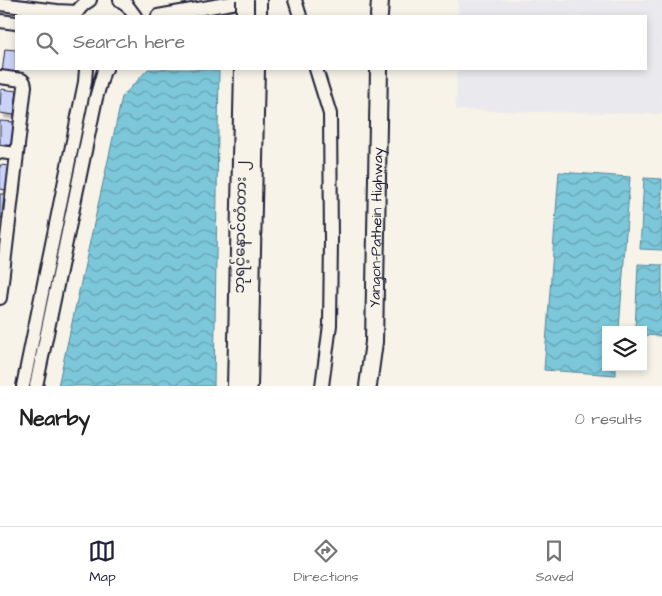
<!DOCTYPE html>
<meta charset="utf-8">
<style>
:root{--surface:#fff;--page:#f2f2f2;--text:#222;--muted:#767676;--line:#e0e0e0;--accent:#22223b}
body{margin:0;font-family:"Architects Daughter","Noto Sans Myanmar",sans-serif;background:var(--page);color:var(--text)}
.controls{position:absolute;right:15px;bottom:15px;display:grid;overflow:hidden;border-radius:0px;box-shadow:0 2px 8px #0003}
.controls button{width:45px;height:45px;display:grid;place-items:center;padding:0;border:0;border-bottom:1px solid var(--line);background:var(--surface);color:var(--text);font:25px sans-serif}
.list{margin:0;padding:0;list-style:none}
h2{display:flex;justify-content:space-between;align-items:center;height:65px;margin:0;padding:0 20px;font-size:21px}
h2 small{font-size:16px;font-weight:400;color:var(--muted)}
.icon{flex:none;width:28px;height:28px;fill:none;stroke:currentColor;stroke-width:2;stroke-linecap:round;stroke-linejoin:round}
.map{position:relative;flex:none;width:662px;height:386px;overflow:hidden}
.search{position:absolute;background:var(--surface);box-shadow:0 2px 8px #0003;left:15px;right:15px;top:15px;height:55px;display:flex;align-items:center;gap:12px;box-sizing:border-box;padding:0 18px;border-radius:0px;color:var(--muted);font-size:19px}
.sheet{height:140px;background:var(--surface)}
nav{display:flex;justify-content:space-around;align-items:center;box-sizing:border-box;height:70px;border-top:1px solid var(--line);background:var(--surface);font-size:14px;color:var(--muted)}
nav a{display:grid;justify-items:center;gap:2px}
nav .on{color:var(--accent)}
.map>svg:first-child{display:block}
</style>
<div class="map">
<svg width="662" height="386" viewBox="0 0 662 386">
<defs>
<pattern id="water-waves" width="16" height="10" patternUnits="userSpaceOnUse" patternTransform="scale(1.25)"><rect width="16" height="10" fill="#7cc8da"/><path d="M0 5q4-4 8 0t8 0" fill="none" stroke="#65a2b2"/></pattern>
<filter id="shadow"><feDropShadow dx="4.5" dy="4.5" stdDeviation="1" flood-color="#0004"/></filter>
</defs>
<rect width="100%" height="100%" fill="#f7f3e8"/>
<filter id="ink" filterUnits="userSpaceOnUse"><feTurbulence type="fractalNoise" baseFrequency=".02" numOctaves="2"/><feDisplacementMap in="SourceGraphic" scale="10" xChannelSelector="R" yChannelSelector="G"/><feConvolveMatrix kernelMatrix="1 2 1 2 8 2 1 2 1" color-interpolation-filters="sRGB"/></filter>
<g filter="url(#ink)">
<path fill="#eae9ed" d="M458 0H662V114L456 110 457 69H646V16H458Z"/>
<path fill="url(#water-waves)" stroke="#58869a" d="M148 69H219L214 386H58L122 97Z
M559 172 630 177 619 330H606V367H616V375L544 370Z
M644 178 662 179V250L640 249Z
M638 264 662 265V336L643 335V330H635Z"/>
<path fill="#cad2fa" stroke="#22223b" filter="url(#shadow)" d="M5 49 16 50V69H18V74L2 73Z
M1 89 17 91 14 115 0 113Z
M0 121 14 122 11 146 0 145Z
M0 165 9 166 7 190 0 189Z
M0 194H4L2 218H0Z"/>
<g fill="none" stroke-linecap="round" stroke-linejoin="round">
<g stroke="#22223b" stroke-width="16">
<path id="minor" d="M120 0 126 4 135 16
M295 0 300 16
M0 4 57 11 77 12
M75 16C78 9 83 4 90 0
M158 16 249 0
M0 21 16 23
M316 69 330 114 331 240 330 325 322 386
M0 77 22 80 24 82 25 86 0 298
M0 152 17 154
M23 386 85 82 86 69
M36 386 96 98 104 70 106 69"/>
</g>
<g stroke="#22223b" stroke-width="20">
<g id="major">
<path d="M258 16V0"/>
<path d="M379 16 380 0"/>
<path d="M236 386 243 69"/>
<path d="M249 386 256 69"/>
<path id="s1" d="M368 386 374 342 379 69"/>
</g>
</g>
<use href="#minor" stroke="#f7f3e8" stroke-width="12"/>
<use href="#major" stroke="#f7f3e8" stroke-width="16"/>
<g stroke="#22223b" stroke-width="20" stroke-linecap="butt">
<path id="major-bridge" d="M245 16V0"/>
</g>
<use href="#major-bridge" stroke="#f7f3e8" stroke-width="16"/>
</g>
</g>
<g text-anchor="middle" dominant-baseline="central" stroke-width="4" stroke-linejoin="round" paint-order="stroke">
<g font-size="15" fill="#22223b" stroke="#f7f3e8">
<text transform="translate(240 227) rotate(-89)">ဘုရင့်နောင်တံတား ၂</text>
<text stroke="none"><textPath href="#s1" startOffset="159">Yangon-Pathein Highway</textPath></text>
</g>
</g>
</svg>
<div class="controls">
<button><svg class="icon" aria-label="layers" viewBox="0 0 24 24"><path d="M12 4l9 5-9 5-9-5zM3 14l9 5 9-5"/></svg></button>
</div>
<div class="search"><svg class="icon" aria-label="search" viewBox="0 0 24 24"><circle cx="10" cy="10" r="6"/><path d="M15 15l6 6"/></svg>Search here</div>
</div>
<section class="sheet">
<h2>Nearby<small>0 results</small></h2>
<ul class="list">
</ul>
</section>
<nav>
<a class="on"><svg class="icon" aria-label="map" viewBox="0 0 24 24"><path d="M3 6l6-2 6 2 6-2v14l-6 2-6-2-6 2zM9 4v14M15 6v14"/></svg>Map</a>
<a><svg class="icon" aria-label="directions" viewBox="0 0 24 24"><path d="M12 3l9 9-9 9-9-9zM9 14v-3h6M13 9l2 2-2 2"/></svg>Directions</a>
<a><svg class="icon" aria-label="saved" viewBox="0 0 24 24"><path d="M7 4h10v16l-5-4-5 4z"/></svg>Saved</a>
</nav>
